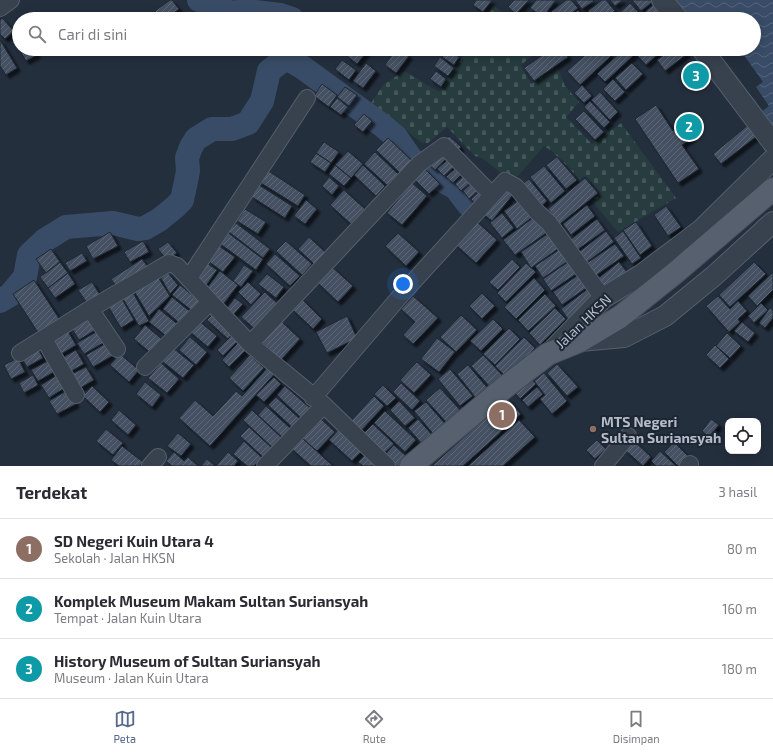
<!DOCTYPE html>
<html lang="id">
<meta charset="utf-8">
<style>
:root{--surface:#fff;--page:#f7f7f7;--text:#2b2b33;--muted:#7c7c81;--line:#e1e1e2;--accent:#56698c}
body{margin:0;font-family:"Exo 2",sans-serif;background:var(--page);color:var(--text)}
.controls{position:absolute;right:12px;bottom:12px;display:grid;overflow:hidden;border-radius:8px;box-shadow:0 2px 10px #0003}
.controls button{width:36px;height:36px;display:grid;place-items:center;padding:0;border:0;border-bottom:1px solid var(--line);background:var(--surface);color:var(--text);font:20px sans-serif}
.you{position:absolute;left:403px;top:284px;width:14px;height:14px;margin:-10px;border:3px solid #fff;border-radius:50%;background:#1a73e8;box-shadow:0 0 0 6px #1a73e833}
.badge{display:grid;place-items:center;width:26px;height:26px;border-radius:50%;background:var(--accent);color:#fff;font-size:13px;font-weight:700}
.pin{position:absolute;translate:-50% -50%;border:2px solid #fff;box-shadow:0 1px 4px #0006}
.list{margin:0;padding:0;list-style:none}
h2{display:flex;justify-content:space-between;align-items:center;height:52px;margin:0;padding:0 16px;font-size:17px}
h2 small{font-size:13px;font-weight:400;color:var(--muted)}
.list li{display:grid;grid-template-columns:26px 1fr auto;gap:12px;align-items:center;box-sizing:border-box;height:60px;padding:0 16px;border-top:1px solid var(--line)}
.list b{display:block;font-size:15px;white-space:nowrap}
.list p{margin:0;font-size:13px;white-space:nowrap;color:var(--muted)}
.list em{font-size:13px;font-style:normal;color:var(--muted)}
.icon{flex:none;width:22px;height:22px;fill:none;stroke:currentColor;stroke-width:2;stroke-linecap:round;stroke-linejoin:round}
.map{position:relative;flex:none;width:773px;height:466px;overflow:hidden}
.search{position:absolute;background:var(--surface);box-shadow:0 2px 10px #0003;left:12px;right:12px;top:12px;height:44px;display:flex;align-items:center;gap:10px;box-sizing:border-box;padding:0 14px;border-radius:22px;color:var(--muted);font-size:15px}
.sheet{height:232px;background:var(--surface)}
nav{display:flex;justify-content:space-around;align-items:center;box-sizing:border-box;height:56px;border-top:1px solid var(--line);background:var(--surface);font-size:11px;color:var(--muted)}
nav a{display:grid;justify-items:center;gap:2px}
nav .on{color:var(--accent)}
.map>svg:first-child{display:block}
</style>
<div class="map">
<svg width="773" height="466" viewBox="0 0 773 466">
<defs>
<pattern id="cemetery-stones" width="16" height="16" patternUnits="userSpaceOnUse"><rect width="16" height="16" fill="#263c3f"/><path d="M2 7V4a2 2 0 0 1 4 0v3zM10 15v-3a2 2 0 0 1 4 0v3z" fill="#435659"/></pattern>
<pattern id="water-waves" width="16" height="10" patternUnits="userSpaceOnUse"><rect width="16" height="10" fill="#394c67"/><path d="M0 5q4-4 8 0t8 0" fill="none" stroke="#53647b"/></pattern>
<pattern id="building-hatch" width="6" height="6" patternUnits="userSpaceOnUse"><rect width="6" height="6" fill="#455162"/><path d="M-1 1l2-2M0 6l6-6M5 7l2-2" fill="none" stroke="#5d6877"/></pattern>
<filter id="shadow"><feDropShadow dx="3.5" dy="3.5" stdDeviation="1" flood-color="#0009"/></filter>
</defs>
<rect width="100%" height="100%" fill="#242f3e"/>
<path fill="url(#cemetery-stones)" d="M493 5 511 19H485Z
M468 49H541L521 65 531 84 558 68 565 86 579 102 566 117 592 144 621 123 676 198 618 232 592 201 601 193 586 176 579 179 553 152 544 146 517 177 502 174 482 158 475 156 447 127 428 143H422L371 103 383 85 404 71 439 92Z"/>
<path fill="url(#water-waves)" d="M674 0H773V125L761 112 769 106 756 87 763 82 741 51 733 56 728 49H754V19H690Z"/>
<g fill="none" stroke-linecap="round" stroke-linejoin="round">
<path stroke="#394c67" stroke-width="24" d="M199 0 231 13 247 11 280 15 292 19
M286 58 302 67 383 126 396 137 412 160 427 167 443 181 456 188 468 204
M0 301 10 295 25 277 29 255 45 240 66 227 113 223 138 229 145 228 159 220 175 207 182 200 185 186 188 171 187 158 191 147 196 139 212 129H232L248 123 262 101 269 71 286 58 292 49"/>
</g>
<path fill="url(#building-hatch)" stroke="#1f2835" filter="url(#shadow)" d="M170 0H172L179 9 165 19H161L155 11Z
M476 0H492L483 12 473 5Z
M514 0H529L516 14 508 7Z
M536 0H556L543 17 530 8Z
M566 0H571L578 8 565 19H548L546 16Z
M575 0H593L594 1 582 9Z
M602 0H606L615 11 604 19H594L588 11Z
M610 0H623L615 6Z
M632 0H655L641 11Z
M630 3 640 14 635 19H613Z
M654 4 668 19H637Z
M578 10 586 19H568Z
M2 18 14 31 5 39 0 34V20Z
M0 40 17 68 6 75 0 66Z
M24 49H34L37 55 26 61 20 51Z
M353 49H369L357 64 347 56Z
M396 49H400L409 56 396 73 385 65Z
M447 49 459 57 454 65 442 57Z
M551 49H563L568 57 534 81 524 68Z
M592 49H605L611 56 580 85 567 71Z
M624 49H630L635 54 605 82 597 74Z
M639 49H664L646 65 635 53Z
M673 49H683L687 54 665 71 657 60Z
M440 57 454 68 448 76 434 66Z
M342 60 356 70 349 80 335 69Z
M366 63 376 71 363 88 353 81Z
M632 63 643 74 626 90 615 78Z
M700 69 704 75 692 83 688 78Z
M436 71 446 79 441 87 430 79Z
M613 79 625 92 615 101 603 89Z
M322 84 337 95 329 107 314 96Z
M582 85 592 96 584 103 574 93Z
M345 87 357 95 349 106 337 97Z
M600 92 618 112 610 120 591 100Z
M337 98 348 107 341 115 330 107Z
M590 101 610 122 604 128 584 107Z
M656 105 673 131 683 125 692 138 682 145 699 169 678 183 635 119Z
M584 111 604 132 595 140 575 119Z
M364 114 372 121 363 132 354 125Z
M748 125 757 136 721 164 713 154Z
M449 136 461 147 455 154 443 143Z
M388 138 412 161 400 173 376 150Z
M324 142 339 152 331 163 316 153Z
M443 148 450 155 435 170 427 163Z
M348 151 363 164 351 178 335 165Z
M375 152 398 174 387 185 364 164Z
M316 153 331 163 325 172 310 162Z
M452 156 458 163 444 176 437 169Z
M557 157 577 180 566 189 546 165Z
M335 165 351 178 344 186 329 174Z
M363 165 385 186 376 196 354 175Z
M459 165 465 171 453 183 446 177Z
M544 166 565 191 551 203 530 177Z
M423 167 440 184 429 194 413 178Z
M264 168 305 195 298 206 256 180Z
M466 174 473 180 461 191 455 184Z
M329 177 339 186 332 195 322 186Z
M585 178 598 193 560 224 548 209Z
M529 179 547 201 537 210 519 187Z
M474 181 481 188 469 199 463 191Z
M412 183 427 196 402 225 387 213Z
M505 184 515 192 492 221 482 213Z
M259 185 292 206 285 218 252 197Z
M344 190 365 209 351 224 330 205Z
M481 190 487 196 477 206 471 199Z
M522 198 535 215 517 229 504 211Z
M306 200 317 209 305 224 294 216Z
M587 205 595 216 571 235 563 224Z
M666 206 681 227 668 236 654 215Z
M245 209 266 222 258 234 237 221Z
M502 213 514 228 502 238 490 223Z
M537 215 549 231 515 255 503 240Z
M597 219 605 230 577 250 570 240Z
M476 221 497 240 476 263 455 244Z
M636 222 652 246 640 255 623 230Z
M236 223 270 249 263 258 229 232Z
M552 231 562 246 531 268 521 252Z
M606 231 614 242 587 262 579 252Z
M623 231 641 258 632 264 614 238Z
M110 232 118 246 93 259 86 246Z
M227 232 263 259 256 270 219 243Z
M398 233 419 252 406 266 385 246Z
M309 237 325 252 314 264 298 249Z
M143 241 149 252 130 262 124 252Z
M286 241 312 264 302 275 276 251Z
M168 242 177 253 167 260 158 249Z
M615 244 624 256 595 276 587 263Z
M219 246 235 257 223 272 208 261Z
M563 247 571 259 543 278 535 266Z
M51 249 60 262 46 273 36 259Z
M82 253 87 261 70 271 65 263Z
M275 254 300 276 290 286 266 264Z
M142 259 150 270 119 290 111 279Z
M512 259 520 267 498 290 489 282Z
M60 262 68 273 48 288 40 277Z
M568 262 576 274 551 291 543 279Z
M619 262 627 272 605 291 596 280Z
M754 262 766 274 730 307 719 295Z
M526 263 536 272 506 302 497 293Z
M208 264 217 270 203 290 194 283Z
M244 265 253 271 241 287 233 281Z
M332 267 353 286 338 302 317 282Z
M220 271 238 285 222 306 204 292Z
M773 272V290L757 306 748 296Z
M68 273 75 284 55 298 48 288Z
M168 273 178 285 170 294 161 278Z
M267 274 284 287 276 298 258 284Z
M580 274 589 286 562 305 553 292Z
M158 277 170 296 149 316 134 291Z
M534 278 545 290 516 319 504 307Z
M34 280 60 320 39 334 13 294Z
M92 282 100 295 87 303 78 290Z
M248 282 261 294 251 305 238 292Z
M180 285 203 304 195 313 172 295Z
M589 288 597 298 568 319 561 309Z
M132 291 149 321 139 326 122 297Z
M265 292 280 306 257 331 241 317Z
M482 293 495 306 482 319 469 306Z
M545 294 556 306 528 331 518 320Z
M413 296 438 318 413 344 403 335 415 322 401 309Z
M718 296 730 309 738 301 747 311 738 319 740 322 729 332 706 306Z
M172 297 193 314 183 326 163 309Z
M235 298 243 304 234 314 227 308Z
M122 299 134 320 121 328 108 306Z
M302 299 322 319 313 329 292 309Z
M761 303 768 310 754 323 748 316Z
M555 308 566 319 540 345 529 333Z
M770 308 773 310V318L765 328 759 323Z
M159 309 181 327 171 340 149 322Z
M214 313 234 332 228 339 207 320Z
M461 315 477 330 456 352 440 337Z
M347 316 357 338 327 353 316 332Z
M90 317 97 329 79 340 71 327Z
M493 319 503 329 481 351 470 341Z
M198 320 217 336 208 347 189 331Z
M281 321 300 339 281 360 262 342Z
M742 322 755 333 748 342 734 331Z
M145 325 163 340 152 354 134 339Z
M66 328 76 345 58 356 48 339Z
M509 328 520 339 495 365 483 354Z
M96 332 103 343 84 354 77 343Z
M727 333 741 346 730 358 716 346Z
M232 335 238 341 223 356 217 350Z
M190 337 207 352 196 365 179 350Z
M524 337 535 348 506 377 495 366Z
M437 338 455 352 439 372 421 359Z
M238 343 246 350 229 367 222 360Z
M105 344 112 356 93 367 86 355Z
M715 345 729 359 720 368 706 355Z
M37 347 43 358 27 367 21 357Z
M173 348 194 365 183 378 162 361Z
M76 350 84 364 68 373 60 359Z
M120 354 139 370 129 382 110 365Z
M250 355 264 368 243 391 229 378Z
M483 355 505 378 492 389 471 366Z
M18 358 25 372 11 379 4 365Z
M48 361 54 372 38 381 31 370Z
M417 362 431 375 414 393 400 380Z
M161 363 179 379 167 393 148 378Z
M557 364 578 387 567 396 547 373Z
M270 365 277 371 210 446 179 418 195 400 213 416 236 391 242 396Z
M468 365 491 392 479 402 457 374Z
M86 367 94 380 80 388 72 374Z
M450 369 473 396 460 406 438 379Z
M544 373 567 401 552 414 540 399 545 395 534 381Z
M59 374 66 387 49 398 41 385Z
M527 374 536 384 520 399 511 388Z
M33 375 38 385 24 393 19 383Z
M274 377 281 384 264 402 256 395Z
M145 382 161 395 152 407 136 394Z
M401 383 420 401 412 410 393 392Z
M383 385 396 398 387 406 374 394Z
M92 386 109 402 100 412 83 396Z
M285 386 311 409 302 419 277 395Z
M537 387 543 394 528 407 522 400Z
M440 388 461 411 447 423 426 400Z
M68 390 76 404 57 414 49 401Z
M374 396 384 406 359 433 349 423Z
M276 397 301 420 293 428 268 405Z
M507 398 521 414 463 466H432Z
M399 401 415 418 405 426 390 410Z
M426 402 447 426 435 436 414 411Z
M266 406 291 429 283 438 258 415Z
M119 410 136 425 128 435 111 420Z
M252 410 284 440 275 450 243 420Z
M385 411 416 440 405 452 374 423Z
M319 417 335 432 317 451 301 437Z
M418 419 433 436 423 445 408 428Z
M711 419 719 425 709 437 702 431Z
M519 420 535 437 503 466H468Z
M373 424 394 444 382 455 362 435Z
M249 427 272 448 263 457 240 436Z
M341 427 364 449 352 461 329 440Z
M106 429 123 443 113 455 96 441Z
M178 433 191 444 181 456 167 446Z
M301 437 333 466H311L291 448Z
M597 440 606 449 595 459 586 450Z
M244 441 262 458 254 466H247L233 454Z
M634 441 651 457 643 466 625 450Z
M674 442 690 458 682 466H678L664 452Z
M394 445 408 458 400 466H392L383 457Z
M122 446 143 462 140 466H119L111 460Z
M660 451 676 466H656L651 461Z
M174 452 184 461 188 457 198 466H172L166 461Z
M228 452 238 461 234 466H216Z
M368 452 383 466H363L358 462Z
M207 459 215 466H201Z"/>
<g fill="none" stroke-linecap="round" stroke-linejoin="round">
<g stroke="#565f6c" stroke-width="18">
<path id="minor" d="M0 8 11 0
M189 278 307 98
M90 309 117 349
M44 339 76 395
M250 344 419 164 444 146 489 192 494 193 505 181 516 187 537 212 549 223 603 298
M20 353 90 309 169 263 177 266 250 344 324 405 387 466
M145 367 210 302
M313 398 402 294 494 193
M150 466 158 457
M265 466 324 405
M603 466 628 436
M688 466 690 464"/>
</g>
<g stroke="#565f6c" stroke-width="22">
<path id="tertiary" d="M662 0 678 19
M702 49 773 143
M580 341 624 337 665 316 715 275 773 222
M549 354 603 298 641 275 701 230 773 159"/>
</g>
<g stroke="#414a57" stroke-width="24">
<path id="primary" d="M411 466 504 388 548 354 580 341 620 317 675 273 773 189"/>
</g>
<use href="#minor" stroke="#38414e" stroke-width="16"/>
<use href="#tertiary" stroke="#38414e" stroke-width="20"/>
<use href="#primary" stroke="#56606e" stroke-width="22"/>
</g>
<circle fill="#8d6e63" stroke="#1d2633" stroke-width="1.5" cx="593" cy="429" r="4"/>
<g text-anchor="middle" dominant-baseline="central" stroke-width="4" stroke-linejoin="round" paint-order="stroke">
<g font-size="14" fill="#b4bcc9" stroke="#1d2633">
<text transform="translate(583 321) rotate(-44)">Jalan HKSN</text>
</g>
<g font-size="14" font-weight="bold" fill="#b4bcc9" stroke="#1d2633" text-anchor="start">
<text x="601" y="421">MTS Negeri<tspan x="601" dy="16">Sultan Suriansyah</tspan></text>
</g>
</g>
</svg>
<div class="controls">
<button><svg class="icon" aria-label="locate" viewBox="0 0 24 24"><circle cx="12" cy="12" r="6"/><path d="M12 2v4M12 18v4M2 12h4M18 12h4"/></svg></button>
</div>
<div class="you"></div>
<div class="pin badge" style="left:502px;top:415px;background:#8d6e63">1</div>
<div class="pin badge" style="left:689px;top:127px;background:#0f9aa8">2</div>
<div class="pin badge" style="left:696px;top:76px;background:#0f9aa8">3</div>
<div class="search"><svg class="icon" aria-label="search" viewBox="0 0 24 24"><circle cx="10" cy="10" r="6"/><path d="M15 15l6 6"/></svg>Cari di sini</div>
</div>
<section class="sheet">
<h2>Terdekat<small>3 hasil</small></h2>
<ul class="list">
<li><span class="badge" style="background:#8d6e63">1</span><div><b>SD Negeri Kuin Utara 4</b><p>Sekolah · Jalan HKSN</p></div><em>80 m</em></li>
<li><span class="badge" style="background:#0f9aa8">2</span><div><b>Komplek Museum Makam Sultan Suriansyah</b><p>Tempat · Jalan Kuin Utara</p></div><em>160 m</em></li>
<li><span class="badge" style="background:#0f9aa8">3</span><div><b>History Museum of Sultan Suriansyah</b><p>Museum · Jalan Kuin Utara</p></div><em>180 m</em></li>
</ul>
</section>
<nav>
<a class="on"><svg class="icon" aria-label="map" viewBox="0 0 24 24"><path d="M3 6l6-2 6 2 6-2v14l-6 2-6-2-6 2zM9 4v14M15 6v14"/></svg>Peta</a>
<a><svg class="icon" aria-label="directions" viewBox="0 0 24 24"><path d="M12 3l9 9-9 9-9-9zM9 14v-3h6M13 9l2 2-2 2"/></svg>Rute</a>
<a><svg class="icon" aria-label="saved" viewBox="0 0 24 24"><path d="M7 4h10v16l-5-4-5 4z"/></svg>Disimpan</a>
</nav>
